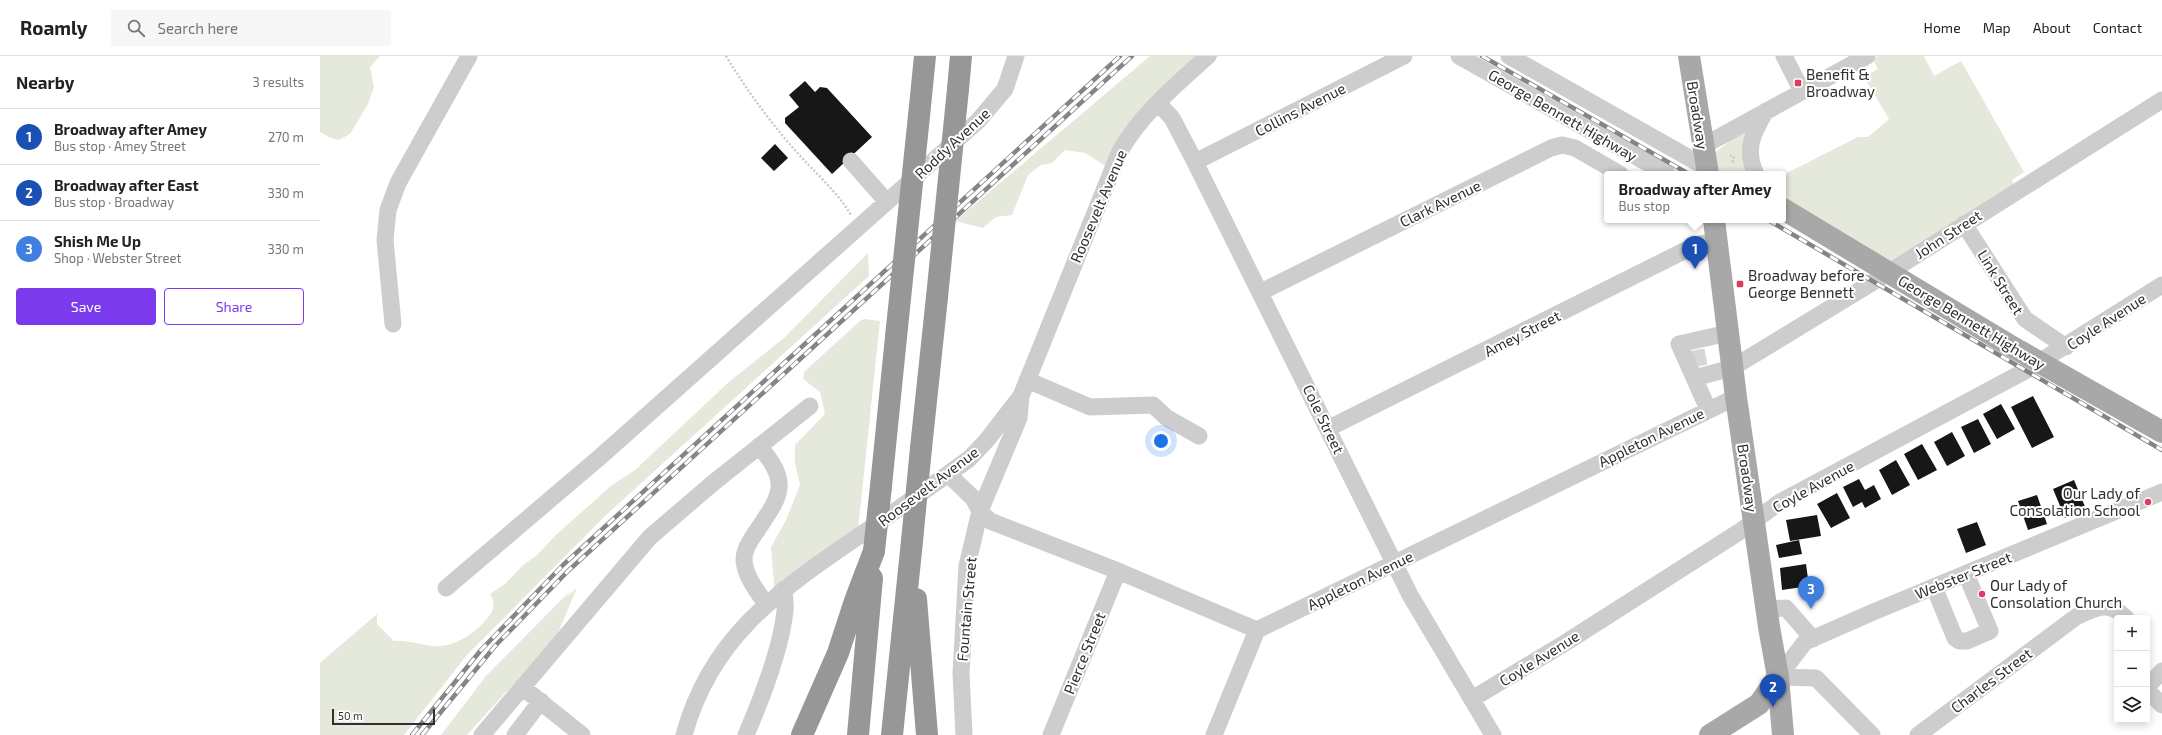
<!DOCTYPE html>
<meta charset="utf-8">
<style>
:root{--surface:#fff;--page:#f6f6f6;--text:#222;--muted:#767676;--line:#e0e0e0;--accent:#7c3aed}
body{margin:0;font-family:"Exo 2",sans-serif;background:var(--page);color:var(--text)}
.controls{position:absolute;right:12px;bottom:12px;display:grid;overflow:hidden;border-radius:4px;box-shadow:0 2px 10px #0003}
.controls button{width:36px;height:36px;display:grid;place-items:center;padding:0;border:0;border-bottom:1px solid var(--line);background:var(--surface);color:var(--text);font:20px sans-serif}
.scale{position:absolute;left:12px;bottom:10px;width:103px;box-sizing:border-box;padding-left:4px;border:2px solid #303030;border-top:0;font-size:11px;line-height:14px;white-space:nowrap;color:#303030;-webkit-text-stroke:3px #fff;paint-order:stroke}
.you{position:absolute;left:841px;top:385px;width:14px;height:14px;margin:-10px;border:3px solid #fff;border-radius:50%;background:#1a73e8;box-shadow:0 0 0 6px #1a73e833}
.badge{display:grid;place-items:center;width:26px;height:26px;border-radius:50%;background:var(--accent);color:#fff;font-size:13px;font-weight:700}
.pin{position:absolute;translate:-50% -33px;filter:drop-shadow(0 1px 2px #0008)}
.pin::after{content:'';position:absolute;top:21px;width:14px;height:12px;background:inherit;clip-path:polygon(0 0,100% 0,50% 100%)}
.popup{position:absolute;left:1284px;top:115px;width:182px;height:52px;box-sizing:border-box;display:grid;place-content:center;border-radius:4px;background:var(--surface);filter:drop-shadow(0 1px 3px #0005);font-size:13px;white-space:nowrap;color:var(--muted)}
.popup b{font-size:15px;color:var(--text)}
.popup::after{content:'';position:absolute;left:50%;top:100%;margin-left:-8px;border:8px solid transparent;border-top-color:var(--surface)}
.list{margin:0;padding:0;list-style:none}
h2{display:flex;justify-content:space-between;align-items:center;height:52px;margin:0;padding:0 16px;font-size:17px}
h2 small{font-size:13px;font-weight:400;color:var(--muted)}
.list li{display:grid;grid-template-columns:26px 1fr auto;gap:12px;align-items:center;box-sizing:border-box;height:56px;padding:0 16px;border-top:1px solid var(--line)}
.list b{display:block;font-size:15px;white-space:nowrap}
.list p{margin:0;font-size:13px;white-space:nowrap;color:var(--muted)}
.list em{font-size:13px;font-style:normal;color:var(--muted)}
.actions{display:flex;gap:8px;padding:12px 16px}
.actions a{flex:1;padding:9px 0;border:1px solid var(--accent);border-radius:4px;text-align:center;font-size:14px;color:var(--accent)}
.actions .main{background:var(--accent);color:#fff}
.icon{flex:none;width:22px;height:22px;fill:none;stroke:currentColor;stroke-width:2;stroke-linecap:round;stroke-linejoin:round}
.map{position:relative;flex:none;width:1842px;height:679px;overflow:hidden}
header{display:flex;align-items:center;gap:24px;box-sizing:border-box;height:56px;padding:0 20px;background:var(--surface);border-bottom:1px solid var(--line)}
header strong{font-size:19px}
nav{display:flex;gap:22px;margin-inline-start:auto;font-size:14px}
.search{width:280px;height:36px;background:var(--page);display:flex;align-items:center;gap:10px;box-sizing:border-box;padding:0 14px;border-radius:4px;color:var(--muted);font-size:15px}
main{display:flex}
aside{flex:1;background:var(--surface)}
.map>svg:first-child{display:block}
</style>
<header>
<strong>Roamly</strong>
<div class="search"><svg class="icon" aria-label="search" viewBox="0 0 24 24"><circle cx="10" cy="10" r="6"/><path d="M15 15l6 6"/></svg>Search here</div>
<nav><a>Home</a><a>Map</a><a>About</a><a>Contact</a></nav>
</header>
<main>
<aside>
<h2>Nearby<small>3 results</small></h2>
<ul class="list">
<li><span class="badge" style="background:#1a4fb4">1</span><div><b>Broadway after Amey</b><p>Bus stop · Amey Street</p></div><em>270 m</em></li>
<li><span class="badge" style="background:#1a4fb4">2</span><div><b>Broadway after East</b><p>Bus stop · Broadway</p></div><em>330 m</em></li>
<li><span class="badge" style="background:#3f7fe0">3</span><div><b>Shish Me Up</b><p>Shop · Webster Street</p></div><em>330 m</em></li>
</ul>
<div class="actions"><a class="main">Save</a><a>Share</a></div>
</aside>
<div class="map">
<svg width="1842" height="679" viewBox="0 0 1842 679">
<rect width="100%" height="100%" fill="#fff"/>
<path fill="#e5e9dc" d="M0 0H60L50 11 54 31 48 48 30 78 19 84 11 82 0 76Z
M830 0H899C856 36 824 67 795 116L765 97 745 94 732 107 721 109 708 119 692 159 676 161 663 172 635 165Z
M1558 0H1604L1614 20 1641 5 1704 116 1692 124 1700 139 1584 214 1463 159V119L1538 81H1548L1569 63 1544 21 1558 13 1553 3Z
M1437 64 1435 82 1438 118H1388V102Z
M548 197 549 220 285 460 147 599 84 679H0V607L57 558V568L74 585C88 584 100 589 114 590 134 592 155 577 167 563 174 554 176 547 170 538L186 527 203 509 216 500 236 479 292 429 315 414 410 325 464 282Z
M545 263 560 265 538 474 444 558 454 529 451 491 466 464 480 429 475 407V389L505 358 500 336 483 323 484 316 541 264Z
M257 532 238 577 202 623 185 637 147 679H121L166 620 252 533 245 542Z"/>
<path fill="#171717" d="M485 25 495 36 500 31 507 32 552 81 512 118 465 67V62L479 51 469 39Z
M455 88 468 102 454 115 441 102Z
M1713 340 1734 381 1712 392 1691 351Z
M1681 348 1695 373 1677 383 1663 358Z
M1658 363 1671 388 1654 397 1641 371Z
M1632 376 1645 400 1627 410 1614 386Z
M1602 388 1617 414 1598 424 1584 398Z
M1576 404 1590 429 1572 439 1559 414Z
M1539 423 1545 434 1554 429 1561 443 1545 452 1542 446 1533 451 1523 431Z
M1754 424 1766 453 1745 462 1733 433Z
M1517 437 1530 462 1511 472 1497 448Z
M1717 439 1727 468 1708 474 1698 445Z
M1497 459 1501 480 1470 485 1466 464Z
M1657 466 1666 489 1646 497 1637 473Z
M1479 484 1482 498 1459 502 1456 489Z
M1486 508 1489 530 1462 534 1460 512Z"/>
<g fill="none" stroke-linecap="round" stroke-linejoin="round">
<path stroke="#d6d6d6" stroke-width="17" stroke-dasharray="17 8" stroke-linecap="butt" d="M1376 294 1379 310"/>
<path stroke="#cacaca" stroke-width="2.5" stroke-dasharray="2 2" stroke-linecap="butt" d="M406 0C426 33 448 63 473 92 492 114 516 134 531 159
M1410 99 1414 101 1412 108"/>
<path stroke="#cdcdcd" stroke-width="17" d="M1139 0 1347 118
M1189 0 1387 112
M1464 0 1482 35
M838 47 852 62 875 106 1090 539 1173 679
M1383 90 1547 0
M531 105 567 146
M875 106 1084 0
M1436 118C1424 94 1433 76 1446 55
M1644 168 1705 263 1746 291
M941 236 1231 92 1242 89 1255 92 1300 118
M73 268 65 184 68 154 78 127 149 0
M1374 322 1412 312 1568 217 1842 44
M707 324 770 351 833 349 847 362 879 380
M1388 353 1359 288 1408 277
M1009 372 1376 189 1397 184
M439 390C473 429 459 441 434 479 429 487 424 494 424 504 425 520 437 535 446 548
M628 418 653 442 660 455 670 465 798 515 937 574 1416 341
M1614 531 1635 582 1639 585H1647L1670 575 1646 518
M126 532 280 401 658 65 685 33 696 0
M1446 553 1466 552 1493 583
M1458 621 1485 586 1551 557 1842 436
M1458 621 1496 622 1552 679
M202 631 262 679
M1827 631 1842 615
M1827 634 1842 649
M1152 643 1245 587 1419 476 1460 446 1705 315 1842 229
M162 679 330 481 393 427 490 350
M195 679 221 645
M364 679C390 584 453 539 530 486 570 459 610 431 649 403L667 384 701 340 800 95C822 57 856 29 888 0
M426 679C441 644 461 593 465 555 466 548 464 540 464 533
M644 679 641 617 647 510 660 455 699 362 701 340
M731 679 798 515
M894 679 937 574
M1598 679 1756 561C1776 551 1789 544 1806 562"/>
<path stroke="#a8a8a8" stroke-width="22" d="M1369 0 1388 118
M1463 153 1689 289 1842 376
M1394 164 1416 341 1449 571 1458 621 1463 679
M1390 679 1439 648 1458 621"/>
<path stroke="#979797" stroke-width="22" d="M638 33 641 0
M599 60 605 0
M601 392 617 241
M561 430 576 281
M596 543 607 679
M482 679 518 597 535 545 554 495
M538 679 552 522
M572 679 592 485"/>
<g stroke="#858585" stroke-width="4.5">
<path id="rail" d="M1162 0 1369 118
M1448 164 1842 394
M92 679 161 594 243 509 800 0
M102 679 176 589 248 515 812 0"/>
</g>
<use href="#rail" stroke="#fff" stroke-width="3" stroke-dasharray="9" stroke-linecap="butt"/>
<path stroke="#979797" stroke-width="22" d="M617 241 638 33
M576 281 599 60
M592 485 601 392
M554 495 561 430"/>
</g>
<g fill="#de3b62" stroke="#fff" stroke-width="1.5">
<rect x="1474" y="23" width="8" height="8" rx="2"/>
<rect x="1416" y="224" width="8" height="8" rx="2"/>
<circle cx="1828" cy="446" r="4"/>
<circle cx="1662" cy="538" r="4"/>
</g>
<g text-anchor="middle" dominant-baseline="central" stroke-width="4" stroke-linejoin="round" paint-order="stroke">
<g font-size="15" fill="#303030" stroke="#fff" text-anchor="start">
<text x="1486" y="18">Benefit &amp;<tspan x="1486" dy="17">Broadway</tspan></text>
<text x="1428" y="219">Broadway before<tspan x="1428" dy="17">George Bennett</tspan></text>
<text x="1820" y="437" text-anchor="end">Our Lady of<tspan x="1820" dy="17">Consolation School</tspan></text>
<text x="1670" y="529">Our Lady of<tspan x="1670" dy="17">Consolation Church</tspan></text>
</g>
<g font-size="15" fill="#303030" stroke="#fff">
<text transform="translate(980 53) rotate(-27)">Collins Avenue</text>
<text transform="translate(1243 59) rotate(30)">George Bennett Highway</text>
<text transform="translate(1378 59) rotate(81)">Broadway</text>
<text transform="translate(632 87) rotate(-43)">Roddy Avenue</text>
<text transform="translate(1120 147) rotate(-26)">Clark Avenue</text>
<text transform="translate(778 150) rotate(-67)">Roosevelt Avenue</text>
<text transform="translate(1628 178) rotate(-33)">John Street</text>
<text transform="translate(1681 226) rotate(58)">Link Street</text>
<text transform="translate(1786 265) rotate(-33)">Coyle Avenue</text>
<text transform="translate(1652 266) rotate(31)">George Bennett Highway</text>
<text transform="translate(1202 277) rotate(-27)">Amey Street</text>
<text transform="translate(1004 363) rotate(64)">Cole Street</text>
<text transform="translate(1331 381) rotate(-26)">Appleton Avenue</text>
<text transform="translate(1428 422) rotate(82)">Broadway</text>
<text transform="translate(608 430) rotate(-37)">Roosevelt Avenue</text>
<text transform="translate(1493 430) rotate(-29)">Coyle Avenue</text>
<text transform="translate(1643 519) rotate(-22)">Webster Street</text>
<text transform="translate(1040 524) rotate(-26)">Appleton Avenue</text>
<text transform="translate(646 553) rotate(-85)">Fountain Street</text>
<text transform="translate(764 597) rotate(-68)">Pierce Street</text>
<text transform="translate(1219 602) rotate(-32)">Coyle Avenue</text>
<text transform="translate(1671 624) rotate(-37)">Charles Street</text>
</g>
</g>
</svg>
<div class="controls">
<button>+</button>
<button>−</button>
<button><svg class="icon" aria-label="layers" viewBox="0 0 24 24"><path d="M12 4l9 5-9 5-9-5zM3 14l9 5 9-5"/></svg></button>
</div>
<div class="scale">50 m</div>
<div class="you"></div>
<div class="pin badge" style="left:1375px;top:213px;background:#1a4fb4">1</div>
<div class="popup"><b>Broadway after Amey</b>Bus stop</div>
<div class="pin badge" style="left:1453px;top:651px;background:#1a4fb4">2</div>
<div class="pin badge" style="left:1491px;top:553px;background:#3f7fe0">3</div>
</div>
</main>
